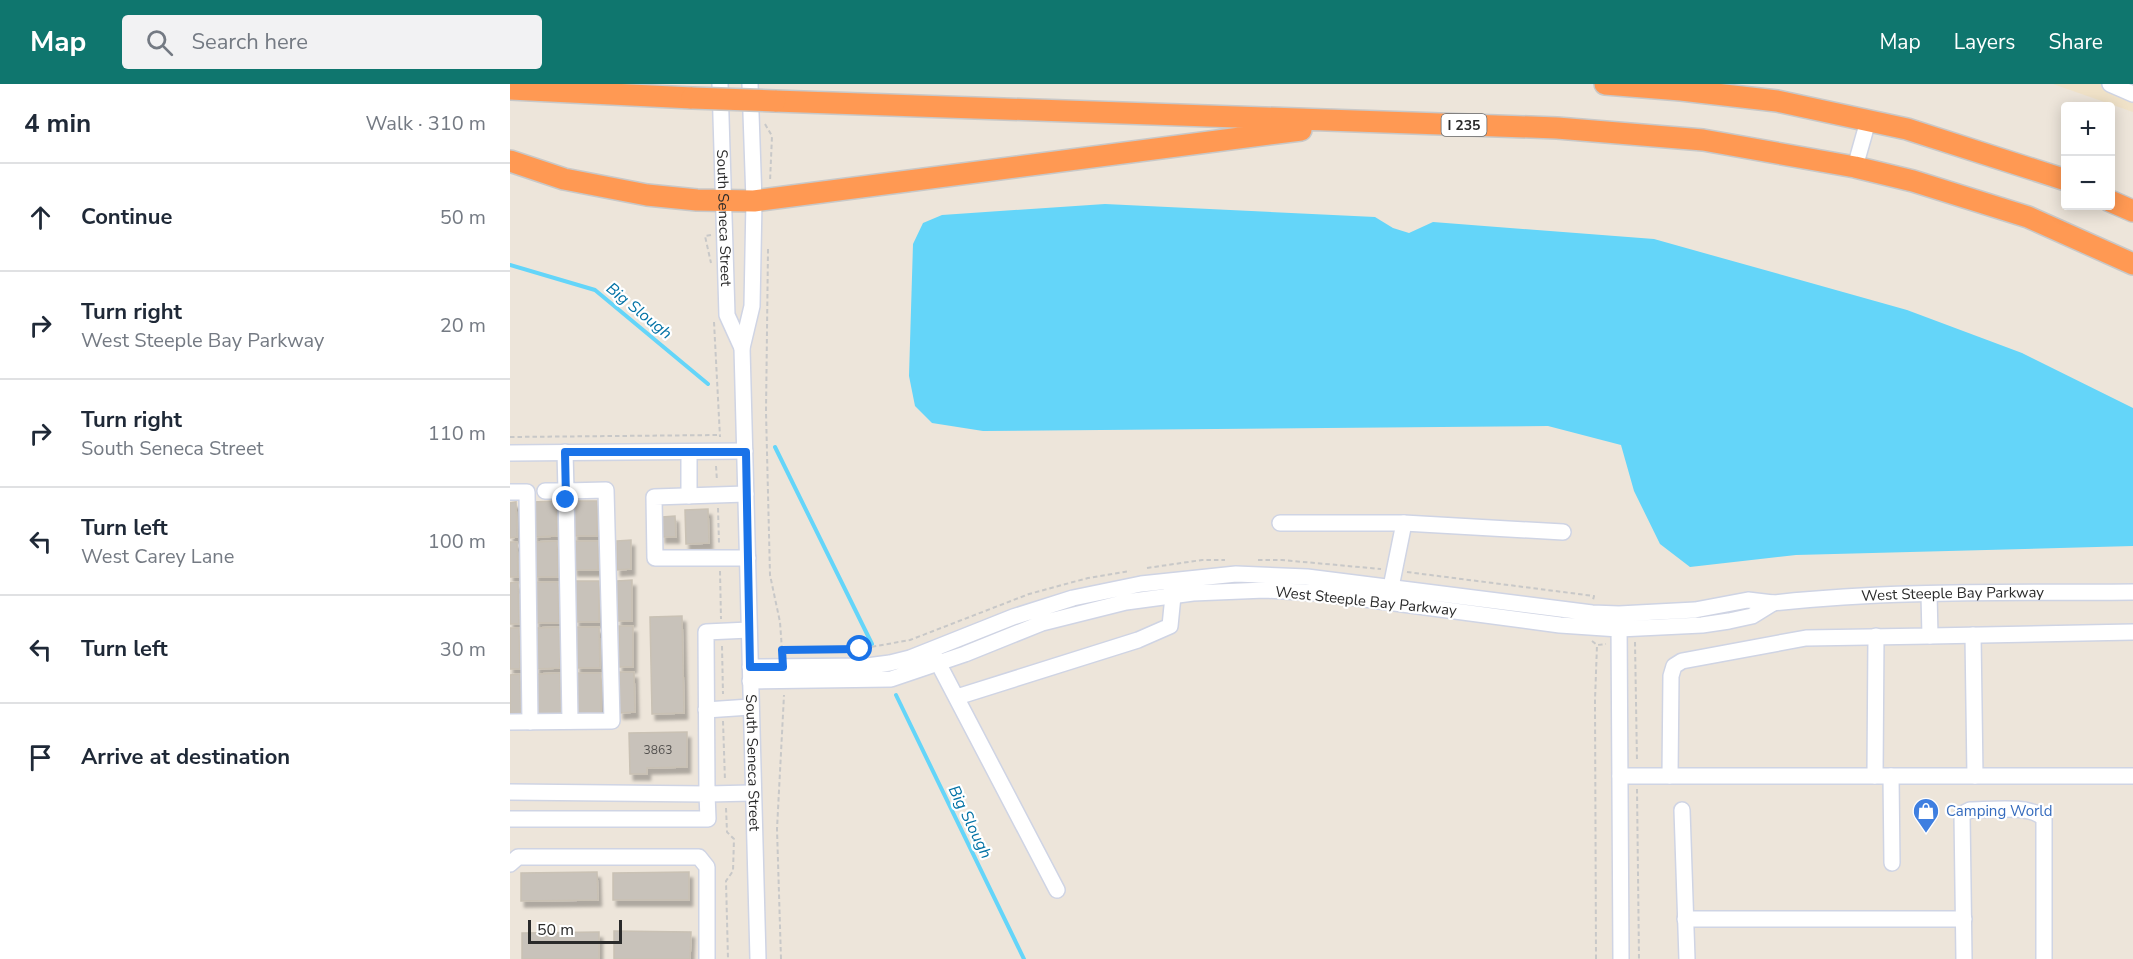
<!DOCTYPE html>
<meta charset="utf-8">
<style>
:root{--surface:#fff;--page:#f2f2f3;--text:#1f2937;--muted:#747a83;--line:#e0e1e3;--accent:#0f766e}
body{margin:0;font-family:"Nunito Sans",sans-serif;background:var(--page);color:var(--text)}
.controls{position:absolute;right:18px;top:18px;display:grid;overflow:hidden;border-radius:6px;box-shadow:0 3px 15px #0003}
.controls button{width:54px;height:54px;display:grid;place-items:center;padding:0;border:0;border-bottom:2px solid var(--line);background:var(--surface);color:var(--text);font:30px sans-serif}
.scale{position:absolute;left:18px;bottom:15px;width:94px;box-sizing:border-box;padding-left:6px;border:3px solid #2a2a2a;border-top:0;font-size:16px;line-height:21px;white-space:nowrap;color:#2a2a2a;-webkit-text-stroke:4px #fff;paint-order:stroke}
.stop{position:absolute;width:18px;height:18px;margin:-14px;border:4px solid #1a73e8;border-radius:50%;background:#fff}
.stop.end{background:#1a73e8;border-color:#fff;box-shadow:0 2px 6px #0008}
.list{margin:0;padding:0;list-style:none}
h2{display:flex;justify-content:space-between;align-items:center;height:78px;margin:0;padding:0 24px;font-size:26px}
h2 small{font-size:20px;font-weight:400;color:var(--muted)}
.list li{display:grid;grid-template-columns:39px 1fr auto;gap:18px;align-items:center;box-sizing:border-box;height:108px;padding:0 24px;border-top:2px solid var(--line)}
.list b{display:block;font-size:22px;white-space:nowrap}
.list p{margin:0;font-size:20px;white-space:nowrap;color:var(--muted)}
.list em{font-size:20px;font-style:normal;color:var(--muted)}
.icon{flex:none;width:33px;height:33px;fill:none;stroke:currentColor;stroke-width:2;stroke-linecap:round;stroke-linejoin:round}
.map{position:relative;flex:none;width:1623px;height:875px;overflow:hidden}
header{display:flex;align-items:center;gap:36px;box-sizing:border-box;height:84px;padding:0 30px;background:var(--accent);color:#fff}
header strong{font-size:28px}
nav{display:flex;gap:33px;margin-inline-start:auto;font-size:21px}
.search{width:420px;height:54px;background:var(--page);display:flex;align-items:center;gap:15px;box-sizing:border-box;padding:0 21px;border-radius:6px;color:var(--muted);font-size:22px}
main{display:flex}
aside{flex:1;background:var(--surface)}
.map>svg:first-child{display:block}
</style>
<header>
<strong>Map</strong>
<div class="search"><svg class="icon" aria-label="search" viewBox="0 0 24 24"><circle cx="10" cy="10" r="6"/><path d="M15 15l6 6"/></svg>Search here</div>
<nav><a>Map</a><a>Layers</a><a>Share</a></nav>
</header>
<main>
<aside>
<h2>4 min<small>Walk · 310 m</small></h2>
<ul class="list">
<li><svg class="icon" aria-label="ahead" viewBox="0 0 24 24"><path d="M12 20V5M6 11l6-6 6 6"/></svg><div><b>Continue</b></div><em>50 m</em></li>
<li><svg class="icon" aria-label="right" viewBox="0 0 24 24"><path d="M7 20v-9h11M14 6l5 5-5 5"/></svg><div><b>Turn right</b><p>West Steeple Bay Parkway</p></div><em>20 m</em></li>
<li><svg class="icon" aria-label="right" viewBox="0 0 24 24"><path d="M7 20v-9h11M14 6l5 5-5 5"/></svg><div><b>Turn right</b><p>South Seneca Street</p></div><em>110 m</em></li>
<li><svg class="icon" aria-label="left" viewBox="0 0 24 24"><path d="M17 20v-9H6M10 6l-5 5 5 5"/></svg><div><b>Turn left</b><p>West Carey Lane</p></div><em>100 m</em></li>
<li><svg class="icon" aria-label="left" viewBox="0 0 24 24"><path d="M17 20v-9H6M10 6l-5 5 5 5"/></svg><div><b>Turn left</b></div><em>30 m</em></li>
<li><svg class="icon" aria-label="arrive" viewBox="0 0 24 24"><path d="M6 21V4h12l-3 4 3 4H6"/></svg><div><b>Arrive at destination</b></div></li>
</ul>
</aside>
<div class="map">
<svg width="1623" height="875" viewBox="0 0 1623 875">
<defs>
<filter id="shadow"><feDropShadow dx="3.5" dy="6" stdDeviation="1.5" flood-color="#0004"/></filter>
</defs>
<rect width="100%" height="100%" fill="#ede5da"/>
<path fill="#f0e2c8" d="M1543 0H1623V28Z"/>
<path fill="#64d5f9" d="M595 120 865 133 883 144 899 149 923 138 1144 155 1397 226 1512 269 1623 324V462L1286 471 1180 483 1150 460 1124 407 1111 361 1038 342 473 347 422 339 405 322 399 292 403 160 413 139 432 131Z"/>
<g fill="none" stroke-linecap="round" stroke-linejoin="round">
<path stroke="#64d5f9" stroke-width="4" d="M0 181 85 206 198 300
M265 363 362 560
M386 611 514 875"/>
</g>
<path fill="#c8c2ba" stroke="#c9c1b4" stroke-width="1.5" filter="url(#shadow)" d="M46 417 47 452 24 453 23 418Z
M64 417H87V452H64Z
M6 418 7 453 0 454V419Z
M198 425 199 459 176 460 175 426Z
M165 432 166 453H152V433Z
M121 456V485L107 486V457Z
M47 457 48 493H25L24 458Z
M63 457H88V486H64Z
M0 458H7L8 493H0Z
M122 496V537H108L107 497Z
M65 497H89V538H66Z
M8 498 9 540H0V499Z
M25 498H48L49 539H26Z
M172 532 174 629 142 630 140 533Z
M109 542H123V583H109Z
M49 543 50 584 26 585V544Z
M66 543H89L90 584H67Z
M0 544H9L10 585H0Z
M109 588H124L125 628 110 629Z
M50 589 51 630 28 631 27 590Z
M67 589H91V629L68 630Z
M10 590 11 631H0V591Z
M177 648V683L137 684V690H120L119 649Z
M87 788 88 816 11 817V789Z
M179 788V816H103V789Z
M104 847 181 848 180 875H104Z
M89 848V875H12V849Z"/>
<g fill="none" stroke-linecap="round" stroke-linejoin="round">
<g stroke="#cfd4e4" stroke-width="18">
<g id="minor">
<path id="s1" d="M210 0 217 231 232 264"/>
<path id="s2" d="M240 0 244 117 242 222 232 264 248 875"/>
<path d="M1600 0 1623 10"/>
<path d="M1345 83 1358 37"/>
<path d="M179 368V412"/>
<path d="M0 369 235 367"/>
<path d="M35 407H56L60 637"/>
<path d="M0 408H17L20 638"/>
<path d="M236 410 144 413 145 474H238"/>
<path d="M770 439H894L1053 448"/>
<path d="M882 513 881 503 894 439"/>
<path id="s3" d="M1263 519C1382 506 1503 509 1623 508"/>
<path d="M1109 536 1111 875"/>
<path d="M239 546 196 548 197 710 242 709"/>
<path d="M1463 551 1465 692"/>
<path d="M1420 552 1623 548"/>
<path d="M424 571 547 806"/>
<path d="M240 583 357 582 380 579 400 574 503 533 563 514 631 500 726 490 797 493 1082 529 1109 530 1185 526 1238 516 1263 519 1242 532 1219 537 1192 541 1109 545 1050 541 809 509 755 506 683 509 616 518 532 539 455 570 381 595 240 597"/>
<path d="M447 613 628 556 660 542 663 512 661 503"/>
<path d="M196 626 240 623"/>
<path d="M0 638 102 637 96 406 56 407 55 368"/>
<path d="M1110 692H1623"/>
<path d="M1160 692 1161 592 1164 582 1172 577 1296 554 1420 552 1419 510"/>
<path d="M1365 692 1366 552"/>
<path d="M1381 692 1382 779"/>
<path d="M0 708 197 710 198 735H0"/>
<path d="M1172 726 1177 875"/>
<path d="M0 780 8 773H189L197 783V875"/>
<path d="M1175 835H1454"/>
<path d="M1454 875 1452 730 1460 726C1478 726 1522 720 1534 735V875"/>
</g>
</g>
<g stroke="#c8c8c8" stroke-width="24">
<path id="highway" d="M1095 0 1171 6 1267 17 1397 45 1556 96
M0 5 182 14
M265 17 1047 44 1193 56 1345 83 1403 97 1518 133 1623 180
M0 77 54 95 137 111 187 116 244 117 791 46
M1600 117 1623 127"/>
</g>
<path stroke="#c8c8c8" stroke-width="2" stroke-dasharray="4.5 3" stroke-linecap="butt" d="M255 40 262 52 260 98
M201 151 195 152 201 179
M258 165 256 328 260 491 270 538 272 566
M204 238 210 353
M0 353 210 351
M206 382 207 397
M208 424 209 460
M748 476H772L871 485
M637 484 692 476H715
M210 487 211 535
M897 488 1084 512 1083 516
M1082 557 1087 561 1096 560
M1125 558 1127 678
M212 562 213 610
M272 566 350 565 400 556 519 510 578 494 620 487
M213 637 215 697
M1127 705 1129 875
M216 724 217 748 224 755 223 787 216 797 218 875
M271 875 267 745 274 611
M1086 875 1085 616 1087 561"/>
<use href="#minor" stroke="#fff" stroke-width="15"/>
<use href="#highway" stroke="#ff9953" stroke-width="21"/>
<g stroke="#c8c8c8" stroke-width="24" stroke-linecap="butt">
<path id="highway-bridge" d="M182 14 265 17"/>
</g>
<use href="#highway-bridge" stroke="#ff9953" stroke-width="21"/>
</g>
<g fill="none" stroke-linecap="round" stroke-linejoin="round">
<path stroke="#1a73e8" stroke-width="8" d="M56 416 55 368H236L240 583H273L272 566 350 565"/>
</g>
<defs>
<g id="shop-pin" transform="scale(1.35)"><path d="M0 17L-7.5 6A9.5 9.5 0 1 1 7.5 6Z" fill="#3f7fe0" stroke="#fff"/><path d="M-5-2.5h2.3a2.7 3.5 0 0 1 5.4 0H5L5.5 6h-11ZM-1.5-2.5h3a1.5 2.3 0 0 0-3 0Z" fill="#fff"/></g>
</defs>
<g fill-rule="evenodd">
<use href="#shop-pin" x="1416" y="727"/>
</g>
<g text-anchor="middle" dominant-baseline="central" stroke-width="4.5" stroke-linejoin="round" paint-order="stroke">
<g font-size="12" fill="#52504e">
<text x="148" y="666">3863</text>
</g>
<rect fill="#fff" stroke="#6a6a6a" stroke-width="1.5" x="931.5" y="30" width="45" height="22" rx="4.5"/>
<g font-size="14" font-weight="bold" fill="#2a2a2a">
<text x="954" y="41">I 235</text>
</g>
<g font-size="15" fill="#2a2a2a" stroke="#fff">
<text stroke="none"><textPath href="#s1" startOffset="134">South Seneca Street</textPath></text>
<text stroke="none"><textPath href="#s3" startOffset="180">West Steeple Bay Parkway</textPath></text>
<text transform="translate(856 517) rotate(6)">West Steeple Bay Parkway</text>
<text stroke="none"><textPath href="#s2" startOffset="680">South Seneca Street</textPath></text>
</g>
<g font-size="15" fill="#366cbe" stroke="#fff" text-anchor="start">
<text x="1436" y="727">Camping World</text>
</g>
<g font-size="16" font-style="italic" fill="#0272a5" stroke="#fff">
<text transform="translate(129 227) rotate(39)">Big Slough</text>
<text transform="translate(460 738) rotate(64)">Big Slough</text>
</g>
</g>
</svg>
<div class="controls">
<button>+</button>
<button>−</button>
</div>
<div class="scale">50 m</div>
<div class="stop" style="left:350px;top:565px"></div>
<div class="stop end" style="left:56px;top:416px"></div>
</div>
</main>
